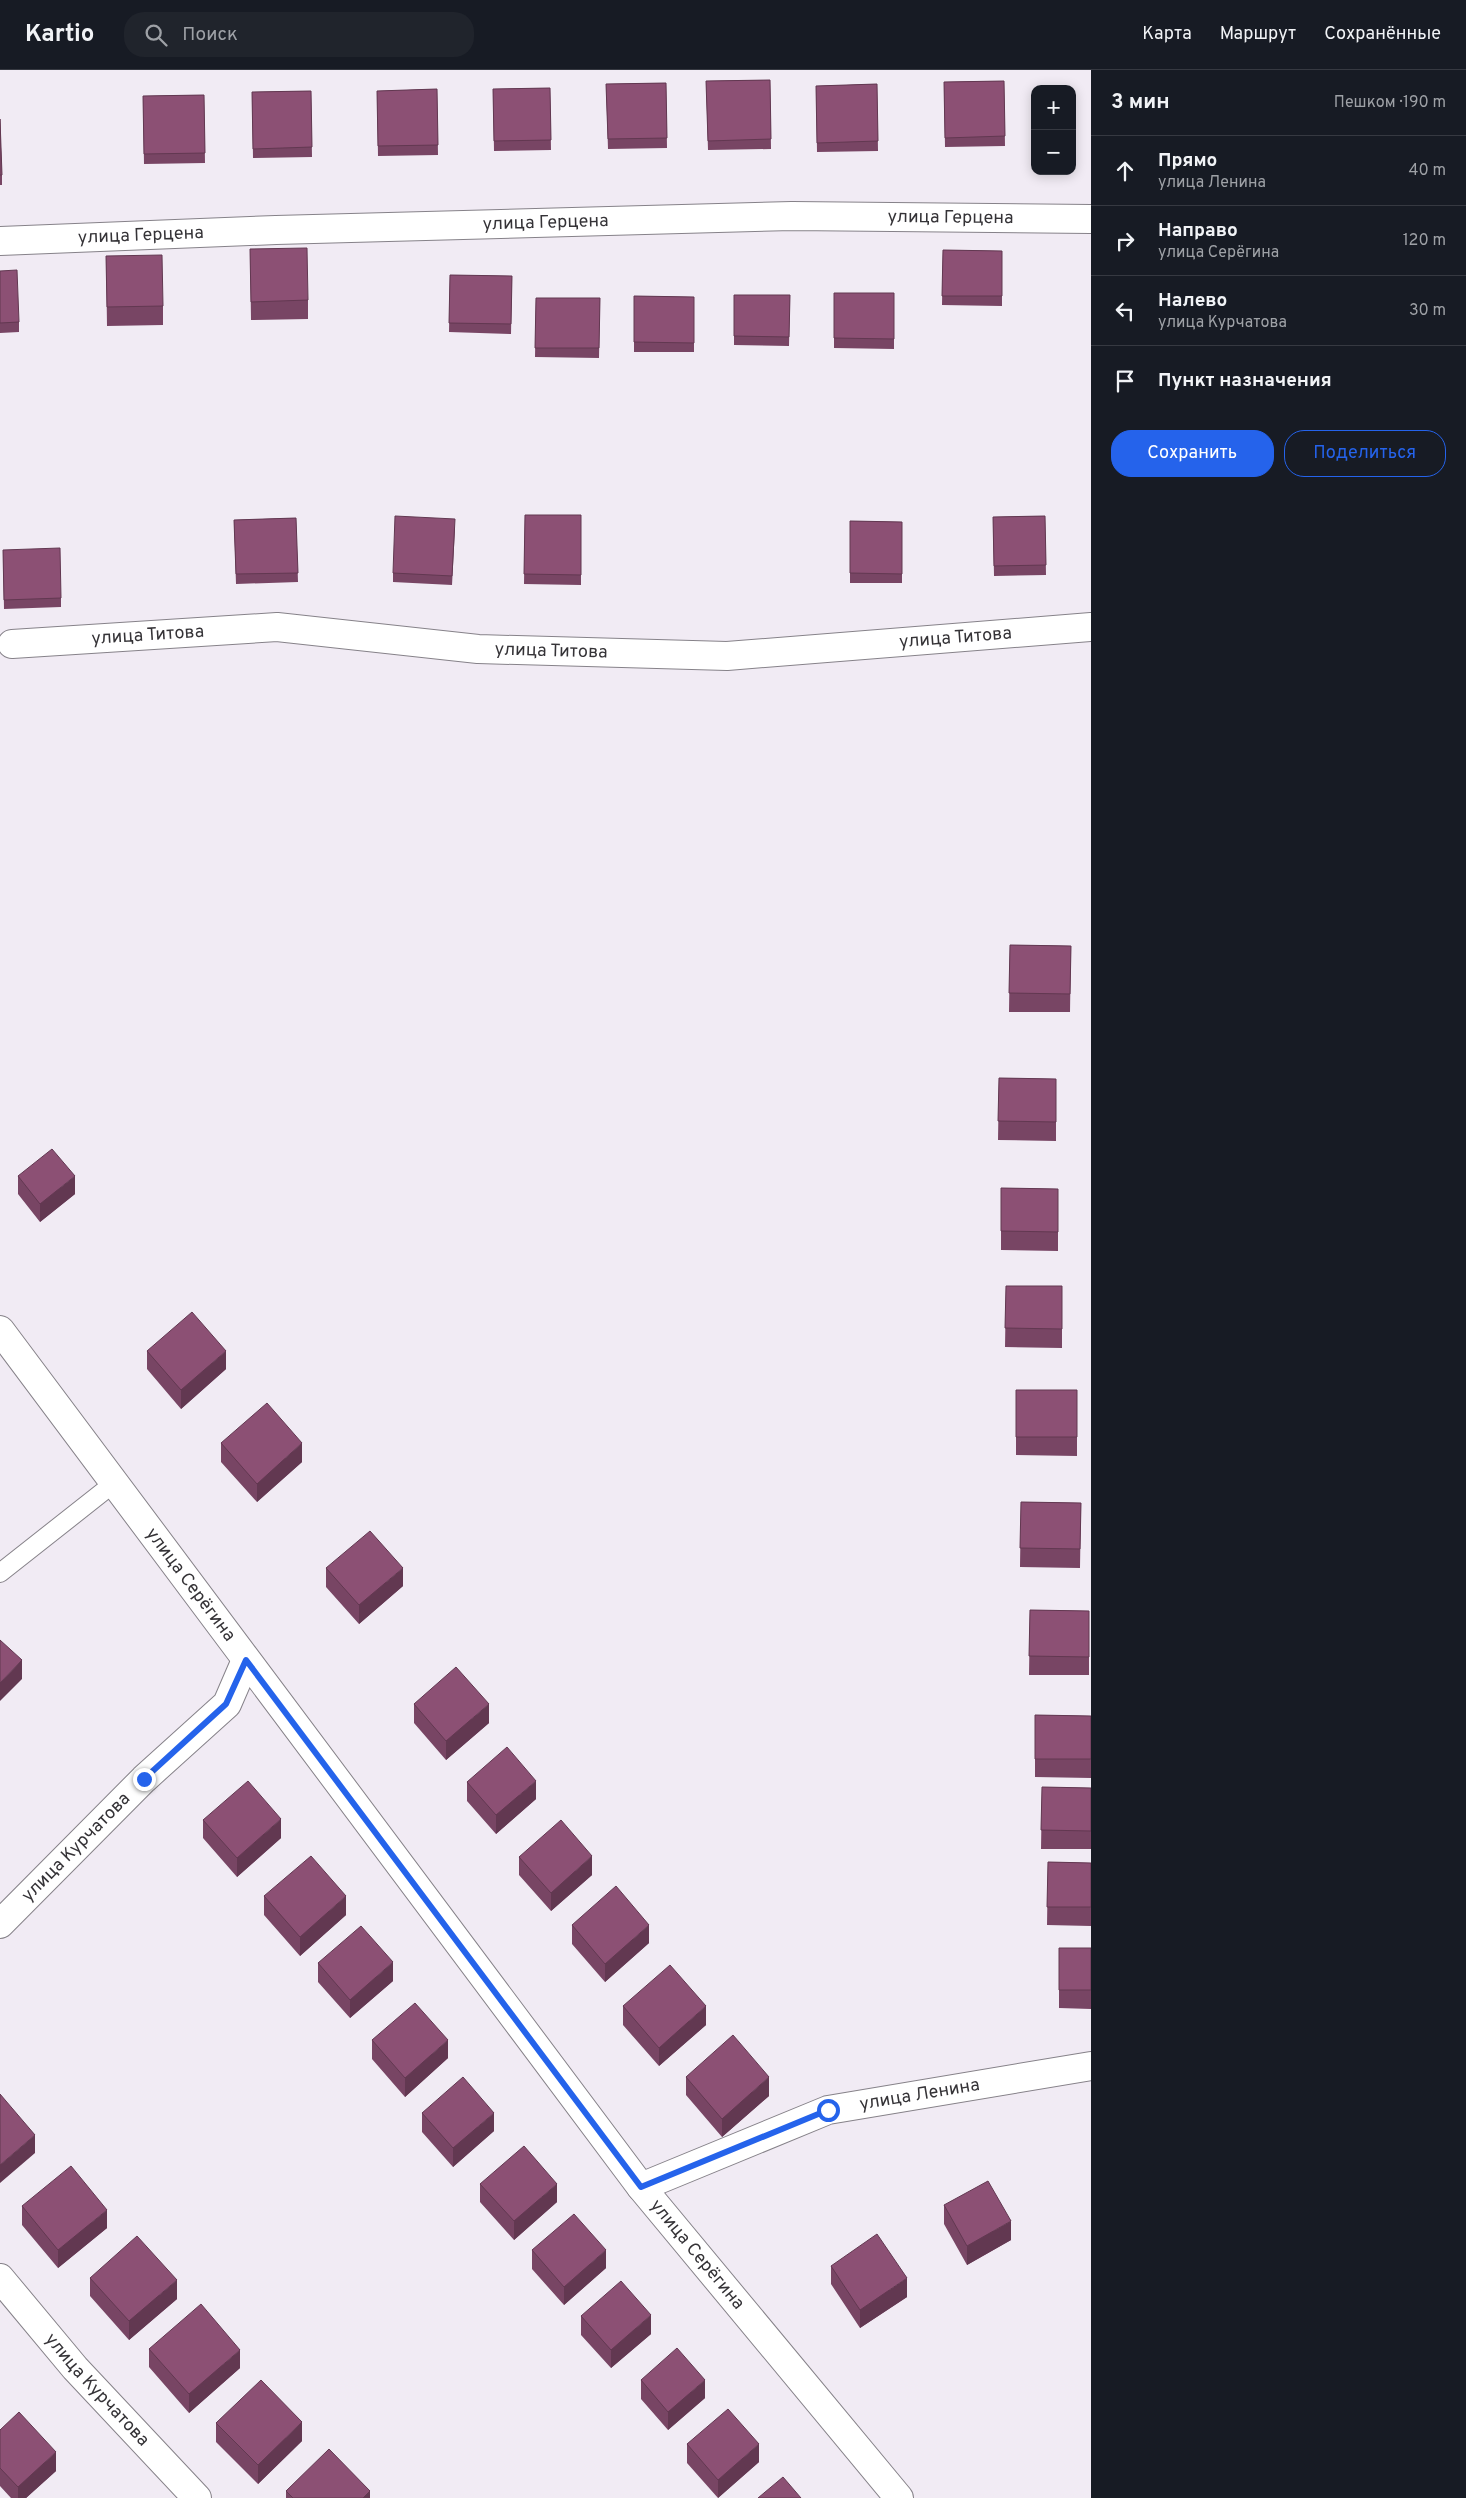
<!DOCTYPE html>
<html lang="ru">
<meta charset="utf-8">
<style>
:root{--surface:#171b24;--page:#20242c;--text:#f1f3f6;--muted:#9ea1a6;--line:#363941;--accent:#2563eb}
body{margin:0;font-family:Overpass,sans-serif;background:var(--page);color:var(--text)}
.controls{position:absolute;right:15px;top:15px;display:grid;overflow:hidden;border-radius:10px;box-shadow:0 2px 12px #0003}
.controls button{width:45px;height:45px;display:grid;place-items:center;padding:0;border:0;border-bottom:1px solid var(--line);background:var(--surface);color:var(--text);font:25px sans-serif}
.stop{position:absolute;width:15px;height:15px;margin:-11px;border:4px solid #2563eb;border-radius:50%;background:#fff}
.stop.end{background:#2563eb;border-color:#fff;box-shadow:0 1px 5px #0008}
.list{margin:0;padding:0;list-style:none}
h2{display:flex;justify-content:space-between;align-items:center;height:65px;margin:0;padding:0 20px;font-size:21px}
h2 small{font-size:16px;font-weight:400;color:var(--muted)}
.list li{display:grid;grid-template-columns:32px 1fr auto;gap:15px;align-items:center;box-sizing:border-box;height:70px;padding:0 20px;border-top:1px solid var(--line)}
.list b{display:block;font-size:19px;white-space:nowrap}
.list p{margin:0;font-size:16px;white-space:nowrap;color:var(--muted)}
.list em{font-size:16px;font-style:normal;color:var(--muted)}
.actions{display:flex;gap:10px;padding:15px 20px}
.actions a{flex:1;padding:11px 0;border:1px solid var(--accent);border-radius:20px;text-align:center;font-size:18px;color:var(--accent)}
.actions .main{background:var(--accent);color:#fff}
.icon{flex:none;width:28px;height:28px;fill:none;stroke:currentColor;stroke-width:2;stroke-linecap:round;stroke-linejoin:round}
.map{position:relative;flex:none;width:1091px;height:2428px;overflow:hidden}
header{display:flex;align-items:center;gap:30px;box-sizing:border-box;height:70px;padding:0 25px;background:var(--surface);border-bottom:1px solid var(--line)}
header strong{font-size:24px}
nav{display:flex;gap:28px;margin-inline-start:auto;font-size:18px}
.search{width:350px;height:45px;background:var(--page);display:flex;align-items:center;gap:12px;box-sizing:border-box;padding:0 18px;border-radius:20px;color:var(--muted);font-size:19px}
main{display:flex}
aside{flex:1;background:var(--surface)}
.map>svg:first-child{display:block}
</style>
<header>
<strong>Kartio</strong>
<div class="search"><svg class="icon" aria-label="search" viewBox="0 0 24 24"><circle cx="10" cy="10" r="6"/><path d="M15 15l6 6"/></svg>Поиск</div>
<nav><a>Карта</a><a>Маршрут</a><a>Сохранённые</a></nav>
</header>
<main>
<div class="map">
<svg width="1091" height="2428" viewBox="0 0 1091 2428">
<rect width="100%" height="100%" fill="#f1ebf4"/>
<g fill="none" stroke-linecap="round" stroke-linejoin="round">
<g stroke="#868289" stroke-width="20">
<path id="lane" d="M0 1503 114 1413"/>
</g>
<g stroke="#868289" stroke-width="30">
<g id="street">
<path id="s1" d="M0 171 276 160 792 146 1091 149"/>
<path id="s2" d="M12 574 277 557 478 579 727 586 1091 557"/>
<path id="s3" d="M0 1260 641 2117 899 2428"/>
<path id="s4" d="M0 1854 144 1709 227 1634 246 1590"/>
<path id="s5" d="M641 2117 828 2040 1091 1996"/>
<path id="s6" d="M0 2208 75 2298 197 2428"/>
</g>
</g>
<use href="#lane" stroke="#fff" stroke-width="18"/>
<use href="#street" stroke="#fff" stroke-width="28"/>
</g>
<path fill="#784564" d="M770 10 771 79 708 80 706 11Z
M1004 11 1005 76 945 77 944 12Z
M666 13 667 78 608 79 606 14Z
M877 14 878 81 817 82 816 16Z
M550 18 551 80 494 81 493 19Z
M437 19 438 85 378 86 377 21Z
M311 21 312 87 253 88 252 22Z
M204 25 205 93 144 94 143 26Z
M0 49 2 105V115H0Z
M250 179 308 230V249L251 250Z
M943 180 1002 181V236L942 235Z
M106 186 163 236V255L107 256Z
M0 201 19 252V262L0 263Z
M450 205 512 206 511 264 449 262Z
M834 223H894V279L834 278Z
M734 225H790L789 276 734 275Z
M634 226 694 227V282H634Z
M536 228H600L599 288 535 287Z
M525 445H581V515L524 514Z
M1045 446 1046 505 994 506 993 447Z
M296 448 298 512 236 514 234 450Z
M850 451 902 452V513H850Z
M455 458 452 515 393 512V503Z
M3 480 61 528V537L4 539Z
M1010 875 1071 876 1070 942H1009Z
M999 1008 1056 1009V1071L998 1070Z
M18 1106 75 1124 40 1152 18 1124Z
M1001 1118 1058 1119V1181L1001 1180Z
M1006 1216H1062V1278L1005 1277Z
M147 1281 226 1299 181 1339 147 1299Z
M1016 1320H1077V1386L1016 1385Z
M221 1373 302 1392 257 1432 221 1392Z
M1021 1432 1081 1433 1080 1498 1020 1497Z
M326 1498 403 1516 359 1554 326 1517Z
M1030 1540 1089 1541V1605H1029Z
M414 1634 489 1653 446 1690 414 1653Z
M1035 1645 1091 1646V1708L1035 1707Z
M467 1712 536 1729 496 1764 467 1731Z
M1042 1717 1091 1718V1779H1041Z
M203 1750 281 1768 237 1807 203 1768Z
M519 1787 592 1805 551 1841 519 1805Z
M1048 1792 1091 1793V1856L1047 1855Z
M264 1826 346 1845 300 1886 264 1845Z
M572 1855 649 1873 605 1912 572 1874Z
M1059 1878H1091V1939L1059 1938Z
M318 1893 393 1911 350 1948 318 1912Z
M623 1936 706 1955 659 1996 623 1955Z
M372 1970 448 1988 405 2027 372 1989Z
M686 2007 769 2026 722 2067 686 2025Z
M422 2043 494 2061 453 2097 422 2062Z
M480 2114 557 2132 514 2170 480 2132Z
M944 2135 1011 2170 967 2195 944 2154Z
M22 2136 107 2158 58 2198 22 2155Z
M532 2180 606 2198 564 2235 532 2199Z
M831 2196 907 2227 860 2258 831 2214Z
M90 2208 177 2229 129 2270 90 2226Z
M581 2246 651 2264 611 2298 581 2265Z
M149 2279 240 2298 189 2343 149 2297Z
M641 2310 705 2328 668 2360 641 2329Z
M216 2353 302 2371 258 2414 216 2372Z
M0 2360 56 2401 26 2428H11L0 2416Z
M687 2374 759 2392 718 2428 687 2393Z
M286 2421 370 2428H286Z"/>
<path fill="#623851" d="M75 1106V1124L40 1152V1134Z
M226 1281V1299L181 1339V1320Z
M302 1373V1392L257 1432V1414Z
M403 1498V1516L359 1554V1535Z
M22 1590V1609L0 1631V1613Z
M489 1634V1653L446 1690V1671Z
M536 1711V1729L496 1764V1745Z
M281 1749V1768L237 1807V1788Z
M592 1786V1805L551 1841V1823Z
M346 1826V1845L300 1886V1867Z
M649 1855V1873L605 1912V1894Z
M393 1892V1911L350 1948V1930Z
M706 1936V1955L659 1996V1978Z
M448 1970V1988L405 2027V2008Z
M769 2007V2026L722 2067V2049Z
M494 2043V2061L453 2097V2078Z
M35 2065V2083L0 2113V2095Z
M557 2114V2132L514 2170V2151Z
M107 2140V2158L58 2198V2180Z
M1011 2151V2170L967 2195V2176Z
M606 2180V2198L564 2235V2217Z
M907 2208V2227L860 2258V2240Z
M177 2210V2229L129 2270V2251Z
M651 2245V2264L611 2298V2280Z
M240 2280V2298L189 2343V2324Z
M705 2310V2328L668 2360V2342Z
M302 2352V2371L258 2414V2395Z
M759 2374V2392L718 2428V2410Z
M56 2382V2401L26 2428H18V2417Z
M370 2421V2428H363Z"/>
<path fill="#8c5074" stroke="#623851" d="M770 10 771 69 708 71 706 11Z
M1004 11 1005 66 945 68 944 12Z
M666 13 667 68 608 69 606 14Z
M877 14 878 71 817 73 816 16Z
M550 18 551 70 494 71 493 19Z
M437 19 438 75 378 76 377 21Z
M311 21 312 77 253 79 252 22Z
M204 25 205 83 144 84 143 26Z
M0 49 2 105H0Z
M307 178 308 230 251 232 250 179Z
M943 180 1002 181V226H942Z
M162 185 163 236 107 237 106 186Z
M17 200 19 252 0 253V201Z
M450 205 512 206 511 254 449 253Z
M834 223H894V269L834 268Z
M734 225H790L789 267 734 266Z
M634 226 694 227V273L634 272Z
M536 228H600L599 278H535Z
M525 445H581V505L524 504Z
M395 446 455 449 452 506 393 503Z
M1045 446 1046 495 994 496 993 447Z
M296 448 298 503 236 504 234 450Z
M850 451 902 452V504L850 503Z
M60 478 61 528 4 530 3 480Z
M1010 875 1071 876 1070 924 1009 923Z
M999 1008 1056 1009V1052L998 1051Z
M52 1079 75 1106 40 1134 18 1106Z
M1001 1118 1058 1119V1162L1001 1161Z
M1006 1216H1062V1259L1005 1258Z
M192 1242 226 1281 181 1320 147 1281Z
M1016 1320H1077V1367H1016Z
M267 1333 302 1373 257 1414 221 1373Z
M1021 1432 1081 1433 1080 1479 1020 1478Z
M370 1461 403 1498 359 1535 326 1498Z
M1030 1540 1089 1541V1587L1029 1586Z
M0 1570 22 1590 0 1613Z
M456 1597 489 1634 446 1671 414 1634Z
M1035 1645 1091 1646V1689H1035Z
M507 1677 536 1711 496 1745 467 1712Z
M248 1711 281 1749 237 1788 203 1750Z
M1042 1717 1091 1718V1761L1041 1760Z
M561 1750 592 1786 551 1823 519 1787Z
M311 1786 346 1826 300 1867 264 1826Z
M1048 1792 1091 1793V1837H1047Z
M616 1816 649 1855 605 1894 572 1855Z
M361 1856 393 1892 350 1930 318 1893Z
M1059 1878H1091V1920H1059Z
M670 1895 706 1936 659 1978 623 1936Z
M415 1933 448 1970 405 2008 372 1970Z
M733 1965 769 2007 722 2049 686 2007Z
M463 2007 494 2043 453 2078 422 2043Z
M0 2024 35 2065 0 2095Z
M524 2076 557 2114 514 2151 480 2114Z
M71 2096 107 2140 58 2180 22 2136Z
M988 2111 1011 2151 967 2176 944 2135Z
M574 2144 606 2180 564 2217 532 2180Z
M877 2164 907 2208 860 2240 831 2196Z
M137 2166 177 2210 129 2251 90 2208Z
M621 2211 651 2245 611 2280 581 2246Z
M201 2234 240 2280 189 2324 149 2279Z
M677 2278 705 2310 668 2342 641 2310Z
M261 2310 302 2352 258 2395 216 2353Z
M728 2339 759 2374 718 2410 687 2374Z
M19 2342 56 2382 18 2417 0 2398V2360Z
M329 2379 370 2421 363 2428H293L286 2421Z
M783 2407 801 2428H758Z"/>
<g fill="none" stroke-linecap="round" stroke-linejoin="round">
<path stroke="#2563eb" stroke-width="6" d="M144 1709 226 1634 246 1590 641 2117 828 2040"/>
</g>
<g text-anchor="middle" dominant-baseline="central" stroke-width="5" stroke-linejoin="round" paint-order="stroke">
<g font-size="18" fill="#353337" stroke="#fdfafe">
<text stroke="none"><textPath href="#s1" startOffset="951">улица Герцена</textPath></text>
<text stroke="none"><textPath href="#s1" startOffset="546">улица Герцена</textPath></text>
<text stroke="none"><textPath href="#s1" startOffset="141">улица Герцена</textPath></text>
<text stroke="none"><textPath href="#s2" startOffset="136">улица Титова</textPath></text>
<text stroke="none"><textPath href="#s2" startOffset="946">улица Титова</textPath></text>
<text stroke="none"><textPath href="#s2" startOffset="541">улица Титова</textPath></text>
<text stroke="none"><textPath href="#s3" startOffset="318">улица Серёгина</textPath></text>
<text stroke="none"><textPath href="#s4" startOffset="108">улица Курчатова</textPath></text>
<text stroke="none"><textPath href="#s5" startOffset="295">улица Ленина</textPath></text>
<text stroke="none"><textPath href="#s3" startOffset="1158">улица Серёгина</textPath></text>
<text stroke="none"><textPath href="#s6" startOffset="148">улица Курчатова</textPath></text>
</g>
</g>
</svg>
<div class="controls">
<button>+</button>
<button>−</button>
</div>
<div class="stop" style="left:828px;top:2040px"></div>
<div class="stop end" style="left:144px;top:1709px"></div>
</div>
<aside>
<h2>3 мин<small>Пешком · 190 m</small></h2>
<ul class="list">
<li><svg class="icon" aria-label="ahead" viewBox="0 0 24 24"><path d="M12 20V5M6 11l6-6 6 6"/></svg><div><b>Прямо</b><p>улица Ленина</p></div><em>40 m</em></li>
<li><svg class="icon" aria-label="right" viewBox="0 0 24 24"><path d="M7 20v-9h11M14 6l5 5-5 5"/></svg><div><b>Направо</b><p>улица Серёгина</p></div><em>120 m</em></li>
<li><svg class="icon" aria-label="left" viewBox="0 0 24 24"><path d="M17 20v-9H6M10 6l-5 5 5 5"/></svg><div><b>Налево</b><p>улица Курчатова</p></div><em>30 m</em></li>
<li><svg class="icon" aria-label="arrive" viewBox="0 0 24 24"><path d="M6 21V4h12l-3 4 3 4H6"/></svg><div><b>Пункт назначения</b></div></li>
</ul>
<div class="actions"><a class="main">Сохранить</a><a>Поделиться</a></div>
</aside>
</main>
